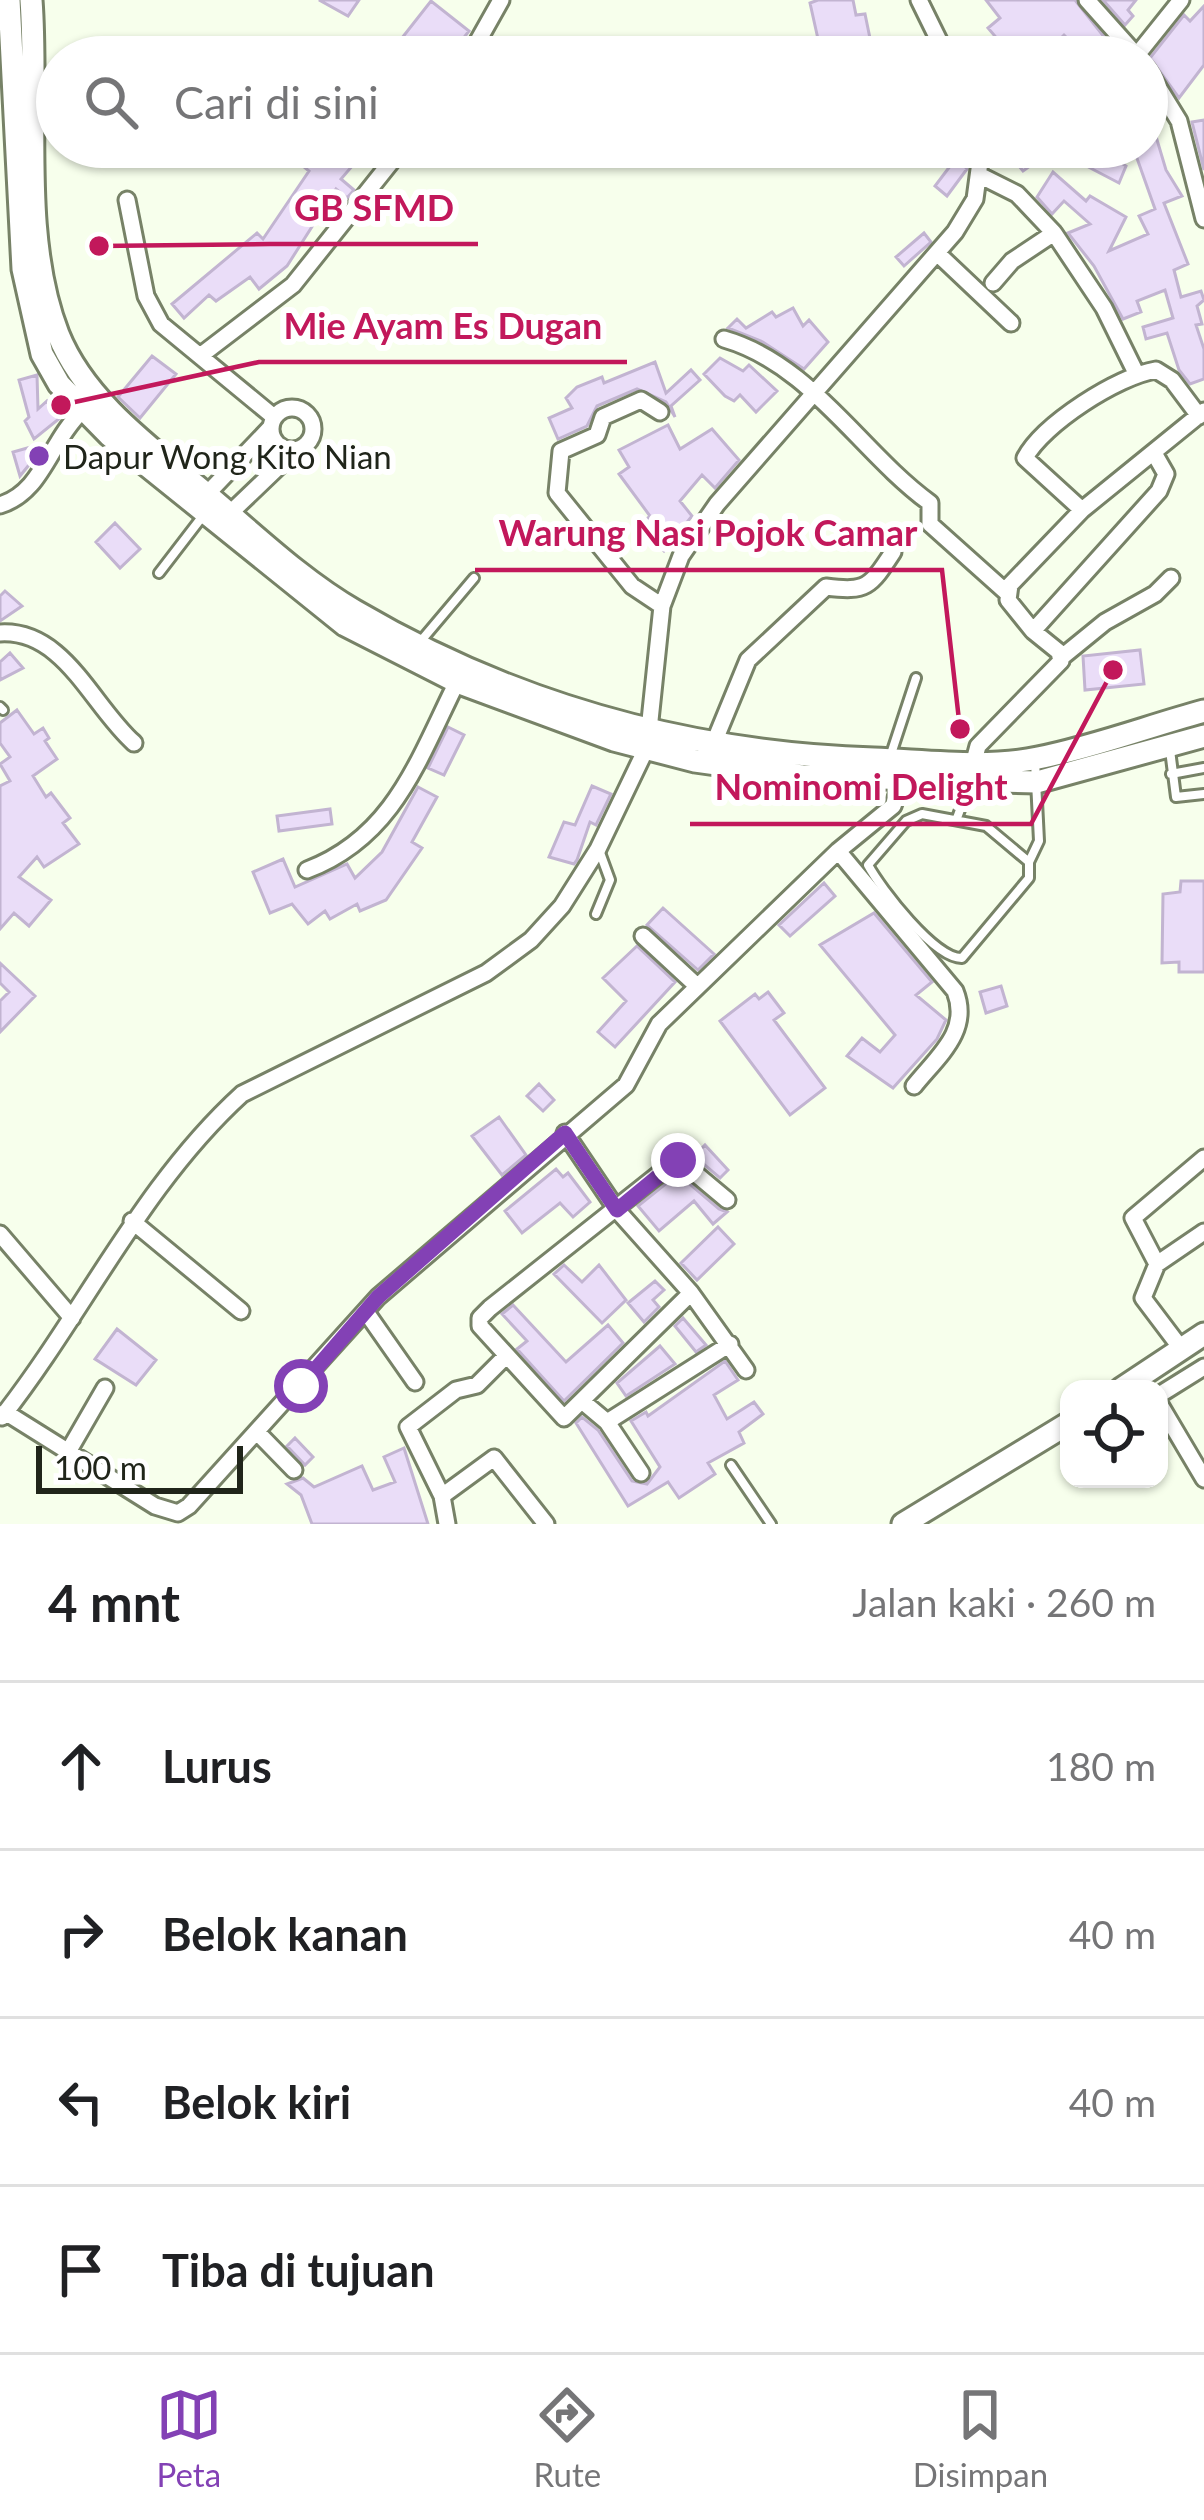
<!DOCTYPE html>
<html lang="id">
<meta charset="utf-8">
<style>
:root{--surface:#fff;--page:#f2f2f2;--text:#202124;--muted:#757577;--line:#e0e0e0;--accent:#8341b5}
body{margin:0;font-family:Lato,sans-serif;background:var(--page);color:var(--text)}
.controls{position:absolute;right:36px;bottom:36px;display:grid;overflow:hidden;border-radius:24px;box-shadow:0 3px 9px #0004}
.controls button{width:108px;height:108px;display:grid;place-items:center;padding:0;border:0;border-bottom:3px solid var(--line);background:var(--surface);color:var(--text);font:60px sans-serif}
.scale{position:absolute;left:36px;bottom:30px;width:207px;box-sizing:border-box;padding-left:12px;border:6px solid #20251a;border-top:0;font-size:33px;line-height:42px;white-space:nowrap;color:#20251a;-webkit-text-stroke:9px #fff;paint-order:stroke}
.stop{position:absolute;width:36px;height:36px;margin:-27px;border:9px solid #8341b5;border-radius:50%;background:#fff}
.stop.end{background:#8341b5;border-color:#fff;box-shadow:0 3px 12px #0008}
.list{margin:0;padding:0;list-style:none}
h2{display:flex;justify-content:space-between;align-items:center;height:156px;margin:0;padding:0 48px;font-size:51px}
h2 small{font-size:39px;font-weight:400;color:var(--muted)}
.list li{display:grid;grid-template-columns:78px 1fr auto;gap:36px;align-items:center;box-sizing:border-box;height:168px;padding:0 48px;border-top:3px solid var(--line)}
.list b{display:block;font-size:45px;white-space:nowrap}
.list em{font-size:39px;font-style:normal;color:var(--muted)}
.icon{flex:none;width:66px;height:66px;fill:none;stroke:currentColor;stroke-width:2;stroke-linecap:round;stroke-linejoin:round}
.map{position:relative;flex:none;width:1204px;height:1524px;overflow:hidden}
.search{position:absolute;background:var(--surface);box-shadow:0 3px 9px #0004;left:36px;right:36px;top:36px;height:132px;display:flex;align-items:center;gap:30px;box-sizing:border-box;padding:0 42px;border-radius:66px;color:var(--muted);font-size:45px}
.sheet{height:828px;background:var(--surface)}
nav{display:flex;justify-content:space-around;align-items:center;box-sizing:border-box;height:168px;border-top:3px solid var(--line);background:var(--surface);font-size:33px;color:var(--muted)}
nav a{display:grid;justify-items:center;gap:6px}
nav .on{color:var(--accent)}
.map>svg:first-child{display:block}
</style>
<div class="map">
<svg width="1204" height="1524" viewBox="0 0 1204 1524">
<rect width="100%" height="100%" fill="#f7ffec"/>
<path fill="#eaddf8" stroke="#c2b4d1" stroke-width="3" d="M319 0H359L348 16Z
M818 0H853L856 15 865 14 873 53 822 57 810 3Z
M986 0H1075L1105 38 1099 45 1112 57H1086L1064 35 1054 45 1048 39 1028 57H1001L993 48 1000 42 988 28 1000 18Z
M1103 0H1136L1128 10 1133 16 1125 25Z
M431 1 469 31 449 57H387Z
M1204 6V65L1179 98 1150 58 1184 15 1190 21Z
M1149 113 1166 170 1182 196 1164 203 1188 264 1174 270 1181 297 1201 291 1204 300 1197 306 1202 324 1196 325 1204 349V379L1190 384 1179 370 1167 333 1146 339 1143 327 1173 318 1165 290 1137 301 1141 312 1123 319 1094 266 1068 233 1090 224 1064 201 1052 214 1037 197 1053 172 1086 201 1090 196 1126 217 1109 251 1148 234 1139 216 1155 209 1133 147H1147Z
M1204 120V170L1192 122Z
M308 147H368L375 153 367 164 359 158 341 179 354 190 347 198 336 189 287 266 259 289 250 277 216 301 209 295 184 318 172 304 257 233 263 239 309 171 297 161Z
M886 147H923L908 165Z
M1033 147 1047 154 1023 171 1014 160Z
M1067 147H1097L1126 166 1119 183 1073 159Z
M957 157 967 169 947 196 935 186Z
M924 233 931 242 904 266 896 257Z
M793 308 803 326 809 320 828 342 804 369 761 341 728 328 737 319 746 328 772 312 776 317Z
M152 356 176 374 140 418 118 397Z
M720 358 743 371 749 365 777 391 756 412 740 395 734 401 725 396 704 374Z
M655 362 666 393 691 370 700 380 671 406 675 417 666 402 637 389 597 406 587 426 558 439 549 418 572 408 566 398 577 387 602 377 604 383Z
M37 375 38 409 47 401 60 418 34 439 25 421 29 417 19 380Z
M668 425 680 449 712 429 739 460 715 488 702 475 680 501 692 516 664 551 641 524 650 516 619 474 629 467 619 450Z
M31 447 33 460 20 476 13 452Z
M115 523 140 549 120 568 96 542Z
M5 591 22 606 0 621V596Z
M1140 650 1144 684 1085 690 1083 656Z
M10 653 23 668 0 680V662Z
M17 710 34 734 43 728 49 738 45 741 57 759 33 776 46 797 51 793 70 818 63 823 79 844 44 867 37 857 19 877 51 900 29 926 14 913 0 929V786L10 781 0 764 10 757 0 743V723Z
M448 727 464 735 444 775 428 768Z
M592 786 611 794 596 825 590 822 577 860 574 864 549 857 564 822 575 825Z
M418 787 437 797 412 842 422 848 386 900 360 911 357 904 330 919 325 911 308 924 292 904 270 913 253 872 283 859 295 887 347 864 355 878 382 852Z
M330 809 332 824 279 831 277 816Z
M1181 881H1204V972H1179V962L1162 963 1163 894 1180 892Z
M824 883 835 896 790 936 779 925Z
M663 908 714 954 698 970 647 925Z
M874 913 932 982 916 995 946 1020 937 1039 893 1088 847 1056 862 1038 880 1052 895 1035 820 945Z
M637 946 675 982 615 1047 598 1032 626 1001 603 978Z
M0 963 35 996 0 1032V1001L9 992 0 983Z
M1001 986 1007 1006 986 1013 980 992Z
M768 992 784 1013 774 1020 825 1088 790 1115 720 1021 755 994 759 999Z
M539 1084 554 1100 543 1111 527 1096Z
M499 1117 526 1155 502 1175 472 1136Z
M705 1145 728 1170 720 1178 694 1156Z
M556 1169 563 1177 568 1173 590 1202 573 1217 560 1203 522 1233 505 1211Z
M678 1174 719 1209 727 1212 713 1224 694 1201 659 1231 638 1206Z
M718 1227 734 1244 697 1280 681 1263Z
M564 1265 582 1282 599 1265 626 1300 602 1323 554 1274Z
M655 1281 664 1290 653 1300 659 1307 644 1322 628 1303Z
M513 1305 566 1362 608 1325 623 1343 564 1401 517 1349 527 1341 502 1314Z
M683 1318 706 1345 696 1352 675 1326Z
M117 1329 156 1360 136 1385 95 1359Z
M660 1346 675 1364 626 1396 617 1383Z
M725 1361 738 1380 714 1395 727 1419 754 1402 763 1414 739 1432 744 1443 708 1463 715 1474 679 1498 668 1482 628 1506 576 1423 582 1417 598 1430 632 1481 647 1484 660 1467 631 1421 646 1412 648 1416Z
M295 1438 313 1457 305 1465 287 1446Z
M404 1448 428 1524H312L301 1495 287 1484 303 1478 314 1487 362 1466 373 1490 395 1482 384 1457Z"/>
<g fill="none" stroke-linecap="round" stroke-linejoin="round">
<g stroke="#778267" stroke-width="14">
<path id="lane" d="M159 573 202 517
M420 642 474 578
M0 707 3 710
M1170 750 1176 797 1204 794
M890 757 916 678
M1171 774 1204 768
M922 814 986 826 1029 862V878L962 958C935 959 881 889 868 865L906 821Z
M957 818 969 785
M1029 862 1039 841 1035 761
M596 914 610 880 599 850
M731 1465 771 1524"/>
</g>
<g stroke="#778267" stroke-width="21">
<path id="street" d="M919 0 947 57
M1087 0 1138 57
M1137 55 1181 0
M469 57 501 0
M1147 69 1179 121 1204 219
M981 176 1017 194 1054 233 1012 261 993 283
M127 200 146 296 161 324 274 417
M1054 233 1104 308 1136 373
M937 253 1011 323
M724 339C811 364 860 452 930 503V524L1006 592
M200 356 293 285 403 147
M271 429a21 21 0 1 1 42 0a21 21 0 1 1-42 0Z
M660 412 641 400 603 417 597 435 561 451 557 493 632 586 662 606
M207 494 270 428
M0 505C43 492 49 442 83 410
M1082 510 1025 458C1043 424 1118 376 1156 370L1172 380 1199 416
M224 519 295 451
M1033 631 1159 491 1166 474 1154 453
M0 633C64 629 92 706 134 743
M1062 657 1105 622 1155 594 1171 578
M649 730 662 606 681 556 717 504 955 232 975 199 982 147
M713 745 748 660 826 587C867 592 870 587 893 552
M974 761 978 746 1061 661 1059 652 1033 631 1008 600 1010 585 1082 510 1204 411
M838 851 955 991C971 1031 938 1056 914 1086
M307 870C394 837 418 760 457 682
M643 936 697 986
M565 1133 617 1210 691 1293 564 1418 480 1326V1318L490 1308 678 1159 727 1200
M132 1221 241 1311
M0 1234 72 1318
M1157 1264 1204 1232
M691 1293 746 1370
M366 1312 415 1382
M1180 1347 1143 1298 1157 1264 1133 1218 1204 1158
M1159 1395 1204 1367
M582 1401 607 1422 730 1344
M1159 1403 1204 1479
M5 1412 155 1506 178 1513 189 1506 378 1297 626 1085 659 1024 838 851 893 806 902 781
M2 1417C85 1311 142 1185 242 1094L486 973 531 940 562 906 598 849 646 749
M607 1422 641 1473
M257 1432 294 1470
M68 1452 105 1388
M442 1496 494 1458 546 1524
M447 1524 442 1496 408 1427 456 1390 477 1385 506 1356"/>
</g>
<g stroke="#778267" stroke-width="27">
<path id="secondary" d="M9 0 23 269 42 354 59 384 109 435 345 625 457 682 614 740 695 761 802 776 1037 782 1204 736
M31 0C39 105 19 235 58 334 86 404 157 452 212 499 258 538 303 581 355 611 515 705 690 753 874 759 926 761 987 769 1038 758 1094 747 1149 726 1204 711
M1121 1389 1204 1334
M903 1524 1069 1423"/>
</g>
<use href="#lane" stroke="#fff" stroke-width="8"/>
<use href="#street" stroke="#fff" stroke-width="15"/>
<use href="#secondary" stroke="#fff" stroke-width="21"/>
</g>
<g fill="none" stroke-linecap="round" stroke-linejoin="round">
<path stroke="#8341b5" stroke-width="15" d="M301 1386 378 1297 565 1133 617 1210 678 1160"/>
</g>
<circle fill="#8341b5" stroke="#fff" stroke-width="4.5" cx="39" cy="456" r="12"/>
<g text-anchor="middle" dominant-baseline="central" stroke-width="12" stroke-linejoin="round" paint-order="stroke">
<g font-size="33" fill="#20251a" stroke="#fff" text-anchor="start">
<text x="63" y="456">Dapur Wong Kito Nian</text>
</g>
</g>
<path fill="none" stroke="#c2185b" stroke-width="4.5" d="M99 246L270 244H478M61 405L259 362H627M960 729L942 570H475M1113 670L1031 824H690"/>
<g fill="#c2185b" stroke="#fff" stroke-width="4.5">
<circle cx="99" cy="246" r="12"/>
<circle cx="61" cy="405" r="12"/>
<circle cx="960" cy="729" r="12"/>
<circle cx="1113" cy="670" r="12"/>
</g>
<g font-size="36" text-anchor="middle" font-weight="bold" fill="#c2185b" stroke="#fff" stroke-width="12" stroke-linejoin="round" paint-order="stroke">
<text x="374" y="221">GB SFMD</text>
<text x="443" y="339">Mie Ayam Es Dugan</text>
<text x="708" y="546">Warung Nasi Pojok Camar</text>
<text x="861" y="800">Nominomi Delight</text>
</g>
</svg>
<div class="controls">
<button><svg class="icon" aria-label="locate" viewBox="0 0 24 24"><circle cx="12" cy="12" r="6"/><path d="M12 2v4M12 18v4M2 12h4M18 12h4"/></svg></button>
</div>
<div class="scale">100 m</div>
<div class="stop" style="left:301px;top:1386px"></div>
<div class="stop end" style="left:678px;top:1160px"></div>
<div class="search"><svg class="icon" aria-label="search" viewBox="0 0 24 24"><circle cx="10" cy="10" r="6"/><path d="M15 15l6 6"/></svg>Cari di sini</div>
</div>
<section class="sheet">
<h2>4 mnt<small>Jalan kaki · 260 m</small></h2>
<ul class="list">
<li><svg class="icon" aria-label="ahead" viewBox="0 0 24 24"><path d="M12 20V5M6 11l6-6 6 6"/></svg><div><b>Lurus</b></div><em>180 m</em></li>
<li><svg class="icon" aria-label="right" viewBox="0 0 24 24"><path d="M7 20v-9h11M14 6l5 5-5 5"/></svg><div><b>Belok kanan</b></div><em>40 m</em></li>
<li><svg class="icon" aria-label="left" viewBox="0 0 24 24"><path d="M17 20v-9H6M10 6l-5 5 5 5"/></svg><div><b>Belok kiri</b></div><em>40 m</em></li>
<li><svg class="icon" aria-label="arrive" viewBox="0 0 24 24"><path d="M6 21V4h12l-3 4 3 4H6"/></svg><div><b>Tiba di tujuan</b></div></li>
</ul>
</section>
<nav>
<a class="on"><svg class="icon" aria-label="map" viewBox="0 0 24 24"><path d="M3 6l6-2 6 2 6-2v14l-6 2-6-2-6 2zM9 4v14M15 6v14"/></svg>Peta</a>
<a><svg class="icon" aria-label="directions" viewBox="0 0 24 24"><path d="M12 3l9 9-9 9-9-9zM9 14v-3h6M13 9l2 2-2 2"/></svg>Rute</a>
<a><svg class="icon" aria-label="saved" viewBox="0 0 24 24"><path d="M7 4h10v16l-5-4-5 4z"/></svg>Disimpan</a>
</nav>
